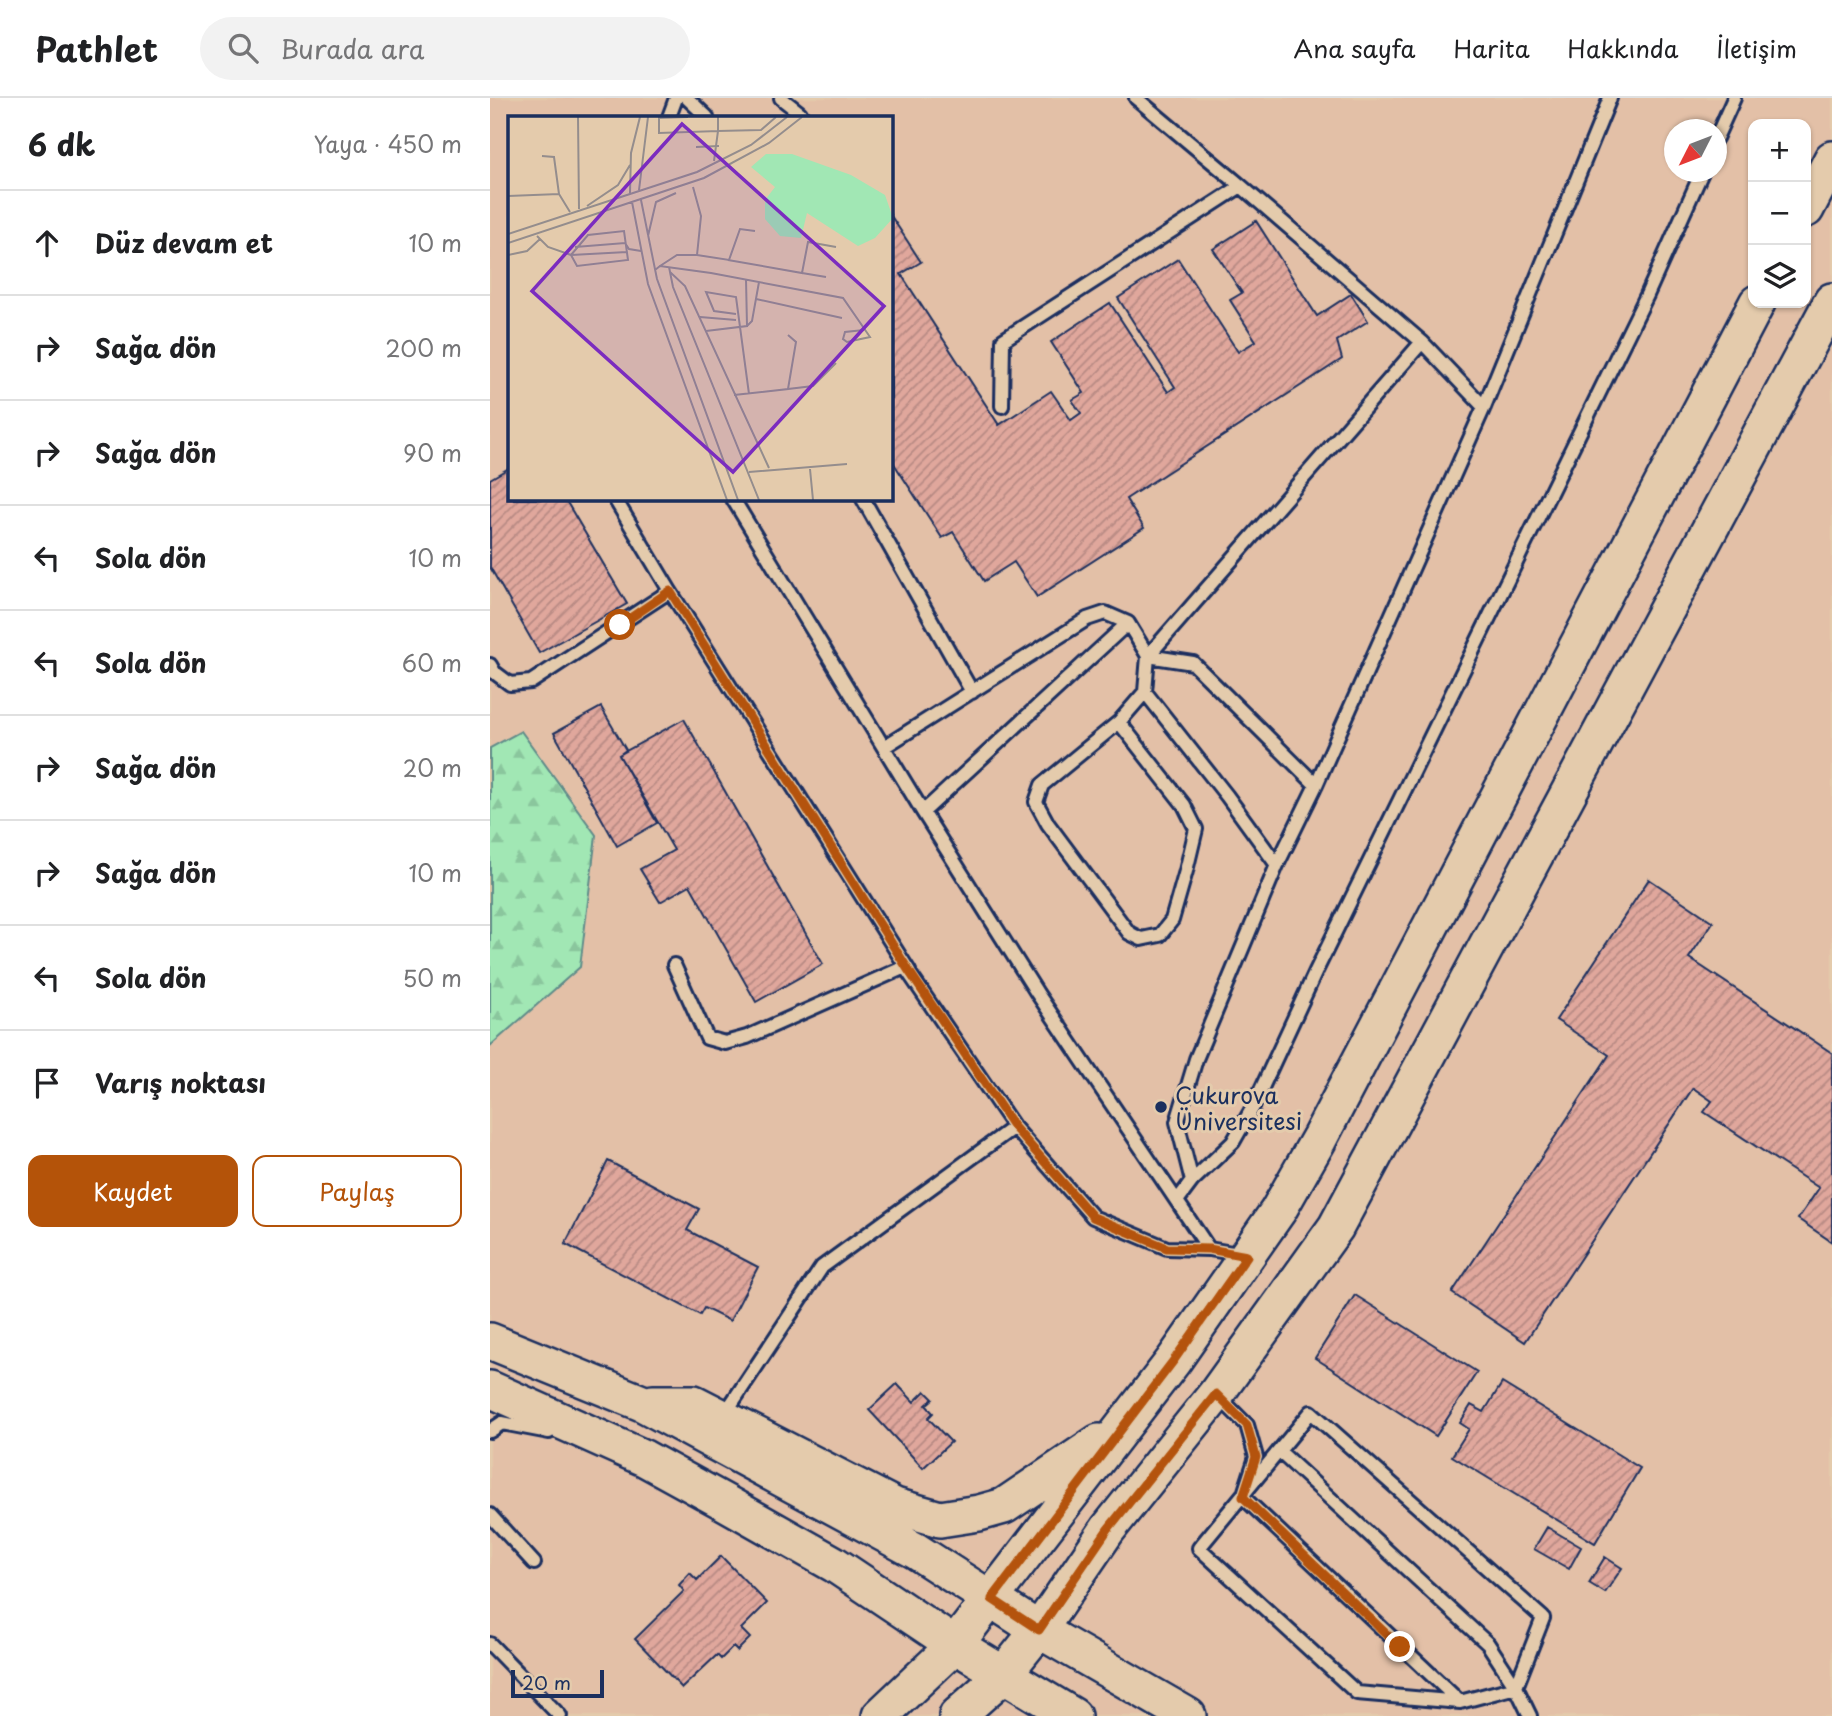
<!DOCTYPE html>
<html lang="tr">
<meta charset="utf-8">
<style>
:root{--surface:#fff;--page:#f2f2f2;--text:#202124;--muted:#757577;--line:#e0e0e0;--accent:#b45309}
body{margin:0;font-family:"Playpen Sans",sans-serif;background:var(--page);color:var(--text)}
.controls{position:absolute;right:21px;top:21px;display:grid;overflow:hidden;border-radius:14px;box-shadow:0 2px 5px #0004}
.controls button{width:63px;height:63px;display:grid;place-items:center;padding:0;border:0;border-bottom:2px solid var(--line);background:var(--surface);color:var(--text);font:35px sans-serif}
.compass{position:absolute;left:1174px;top:21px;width:63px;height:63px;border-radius:50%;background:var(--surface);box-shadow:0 2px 5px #0004;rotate:228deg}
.scale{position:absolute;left:21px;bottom:18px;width:93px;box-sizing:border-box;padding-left:7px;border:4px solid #1b2f5e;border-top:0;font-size:19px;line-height:24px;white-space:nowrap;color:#1b2f5e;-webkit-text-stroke:5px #e4cbac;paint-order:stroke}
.stop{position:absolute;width:21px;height:21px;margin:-16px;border:5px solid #b45309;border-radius:50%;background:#fff}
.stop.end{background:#b45309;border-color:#fff;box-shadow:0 2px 7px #0008}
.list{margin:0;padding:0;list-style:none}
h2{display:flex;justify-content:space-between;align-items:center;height:91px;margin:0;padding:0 28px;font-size:30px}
h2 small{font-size:23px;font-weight:400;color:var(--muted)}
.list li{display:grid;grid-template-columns:46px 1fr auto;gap:21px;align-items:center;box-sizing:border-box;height:105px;padding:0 28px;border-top:2px solid var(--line)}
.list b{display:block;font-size:26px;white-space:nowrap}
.list em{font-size:23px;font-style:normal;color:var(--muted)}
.actions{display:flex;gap:14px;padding:21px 28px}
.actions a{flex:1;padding:16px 0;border:2px solid var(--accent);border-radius:14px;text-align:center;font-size:24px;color:var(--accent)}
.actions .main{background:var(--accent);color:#fff}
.icon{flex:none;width:38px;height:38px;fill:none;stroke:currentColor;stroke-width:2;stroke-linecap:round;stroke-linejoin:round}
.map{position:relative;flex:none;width:1342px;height:1618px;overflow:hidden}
header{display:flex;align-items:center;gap:42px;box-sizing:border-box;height:98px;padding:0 35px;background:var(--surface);border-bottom:2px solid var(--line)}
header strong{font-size:33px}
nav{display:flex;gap:38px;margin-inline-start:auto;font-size:24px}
.search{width:490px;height:63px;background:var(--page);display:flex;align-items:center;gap:18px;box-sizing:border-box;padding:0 24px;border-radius:38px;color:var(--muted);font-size:26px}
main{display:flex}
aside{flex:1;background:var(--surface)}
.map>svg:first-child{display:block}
</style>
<header>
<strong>Pathlet</strong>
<div class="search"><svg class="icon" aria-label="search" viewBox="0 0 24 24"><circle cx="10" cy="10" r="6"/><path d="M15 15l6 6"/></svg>Burada ara</div>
<nav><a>Ana sayfa</a><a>Harita</a><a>Hakkında</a><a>İletişim</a></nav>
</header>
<main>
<aside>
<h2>6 dk<small>Yaya · 450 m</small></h2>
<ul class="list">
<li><svg class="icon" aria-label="ahead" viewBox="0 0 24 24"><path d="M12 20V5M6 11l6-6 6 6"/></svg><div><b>Düz devam et</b></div><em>10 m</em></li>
<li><svg class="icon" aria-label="right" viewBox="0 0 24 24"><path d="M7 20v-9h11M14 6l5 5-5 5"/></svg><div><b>Sağa dön</b></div><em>200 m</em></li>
<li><svg class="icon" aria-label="right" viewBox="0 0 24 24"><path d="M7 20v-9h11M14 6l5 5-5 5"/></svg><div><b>Sağa dön</b></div><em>90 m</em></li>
<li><svg class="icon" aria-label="left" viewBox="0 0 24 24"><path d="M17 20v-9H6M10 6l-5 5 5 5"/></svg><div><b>Sola dön</b></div><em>10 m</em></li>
<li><svg class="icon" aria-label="left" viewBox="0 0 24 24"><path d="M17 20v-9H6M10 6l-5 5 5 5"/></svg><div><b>Sola dön</b></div><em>60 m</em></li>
<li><svg class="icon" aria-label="right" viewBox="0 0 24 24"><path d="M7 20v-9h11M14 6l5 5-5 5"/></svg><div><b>Sağa dön</b></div><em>20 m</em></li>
<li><svg class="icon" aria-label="right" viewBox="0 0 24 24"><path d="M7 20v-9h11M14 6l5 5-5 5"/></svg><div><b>Sağa dön</b></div><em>10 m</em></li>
<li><svg class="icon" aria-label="left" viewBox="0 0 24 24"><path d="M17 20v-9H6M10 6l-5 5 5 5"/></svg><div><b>Sola dön</b></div><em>50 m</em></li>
<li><svg class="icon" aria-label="arrive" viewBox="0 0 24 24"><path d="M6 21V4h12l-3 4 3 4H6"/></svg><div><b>Varış noktası</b></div></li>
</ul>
<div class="actions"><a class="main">Kaydet</a><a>Paylaş</a></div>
</aside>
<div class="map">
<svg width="1342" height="1618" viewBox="0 0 1342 1618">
<defs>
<pattern id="forest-firs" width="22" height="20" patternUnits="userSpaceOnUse" patternTransform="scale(1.75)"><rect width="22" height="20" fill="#a1e7b4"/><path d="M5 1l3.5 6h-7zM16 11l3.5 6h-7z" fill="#8ac69d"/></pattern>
<pattern id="building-hatch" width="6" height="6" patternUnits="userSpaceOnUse" patternTransform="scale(1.75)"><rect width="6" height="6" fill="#e0a79c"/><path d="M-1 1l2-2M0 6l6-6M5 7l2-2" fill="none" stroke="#b58882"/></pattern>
</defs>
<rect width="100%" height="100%" fill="#e4cbac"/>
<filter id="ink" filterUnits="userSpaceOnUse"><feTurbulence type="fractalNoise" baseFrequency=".0143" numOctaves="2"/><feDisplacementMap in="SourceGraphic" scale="14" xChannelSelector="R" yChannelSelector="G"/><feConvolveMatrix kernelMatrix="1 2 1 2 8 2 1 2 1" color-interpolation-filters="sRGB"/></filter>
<g filter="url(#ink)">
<path fill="#e3c0a7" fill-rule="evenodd" d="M0 0H1342V1618H0ZM19 19H401V401H19ZM1263 26H1316V205H1263ZM1184 32H1226V74H1184Z"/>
<path fill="url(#forest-firs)" stroke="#5e8b89" stroke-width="2" d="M31 633 106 737 90 869 0 948V650Z"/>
<path fill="url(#building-hatch)" stroke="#1b2f5e" stroke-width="2" d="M401 118 431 164 411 176 509 327 561 293 581 322 591 315 582 302 594 295 561 244 620 205 678 294 685 289 628 200 688 161 748 254 766 243 740 202 752 195 723 151 766 123 827 218 861 196 878 223 847 243 852 261 636 401 654 430 547 499 524 464 494 483 463 434 452 440 401 361Z
M19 370V401H75L137 506 49 555 0 469V381Z
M111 609 136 652 129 657 167 725 127 748 64 635Z
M194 621 333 866 266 904 200 787 170 804 150 771 184 752 129 657Z
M1159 781 1223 824 1199 860 1342 955V1144L1308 1121 1329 1090 1214 1014 1222 1003 1203 990 1035 1244 962 1195 1119 957 1066 922Z
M118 1063 209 1111 197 1132 268 1169 240 1223 214 1210 210 1217 75 1146Z
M865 1197 987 1274 946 1338 825 1260Z
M1012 1285 1150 1370 1105 1445 962 1358 979 1331 970 1325 981 1307 994 1314Z
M407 1286 424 1304 435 1293 443 1301 436 1307 443 1315 438 1320 461 1344 433 1370 379 1312Z
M1057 1429 1091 1449 1079 1471 1044 1451Z
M231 1458 277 1505 251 1531 260 1540 247 1553 243 1549 231 1561 227 1557 192 1590 145 1541 194 1493 189 1487 200 1475 207 1482Z
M1115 1459 1132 1470 1115 1495 1099 1485Z"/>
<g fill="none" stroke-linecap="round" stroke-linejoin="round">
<g stroke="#1b2f5e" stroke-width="18">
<path id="lane" d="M197 0 217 19
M291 0 310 15 311 19
M646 0 751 88
M179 19 186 0
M1226 40 1244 0
M512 308 513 242 751 88 932 244 994 309
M125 401 180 493
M243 401 433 714 547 895 719 1151 754 1157
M373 401 482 594
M0 567 4 574 20 586 41 584 180 493 419 873
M655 594 737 698 787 767
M629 624 694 707 706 731 696 773 682 822 670 837 651 841 639 835 558 726 546 704 552 687 629 624 655 594 658 558 932 244
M394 649 597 521 615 515 638 525
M433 714 638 525 658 558 703 565 826 687
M184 867 217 940 235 945 257 939 415 869 524 1029
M702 1083 687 1024 706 961 787 767 826 687 994 309 1120 0
M687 1103 702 1083 743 1044 763 1009 826 873 1157 197 1212 74
M728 1298 757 1327 766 1359 753 1399 970 1604
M234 1317 332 1169 524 1029 603 1119 677 1150 719 1151
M0 1333 12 1325 59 1334
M790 1354 998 1546 1026 1589
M0 1417 44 1465
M0 1546 70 1618
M1026 1589 1053 1520 821 1314 709 1450 867 1595 970 1604 1026 1589 1040 1618"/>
</g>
<g stroke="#1b2f5e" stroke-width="40">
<path id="secondary" d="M1316 111 1342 61
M0 1243 152 1305 426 1453 549 1532 698 1618
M0 1291 154 1360 236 1405 344 1466 465 1547 583 1618
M163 1305H204L405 1408 450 1421 489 1415 514 1408 609 1344
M390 1618 465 1547 684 1262 788 1113 829 1041 1267 205
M467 1618 513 1577 549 1532 618 1431 726 1296 846 1129 1342 203"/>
</g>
<use href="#lane" stroke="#e4cbac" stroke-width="12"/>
<use href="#secondary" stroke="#e4cbac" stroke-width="35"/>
</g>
</g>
<g fill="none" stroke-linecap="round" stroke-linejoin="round" filter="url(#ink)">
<path stroke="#b45309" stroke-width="9" d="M130 527 180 493 419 873 524 1029 603 1119 677 1150 719 1151 757 1158 684 1262 502 1501 549 1532 618 1431 726 1296 757 1327 766 1359 753 1399 910 1549"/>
</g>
<circle fill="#1b2f5e" stroke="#e4cbac" stroke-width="2.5" cx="671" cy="1009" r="7"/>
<g text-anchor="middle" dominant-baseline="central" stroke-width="6" stroke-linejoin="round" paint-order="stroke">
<g font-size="23" fill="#1b2f5e" stroke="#e4cbac" text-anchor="start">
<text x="685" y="996">Çukurova<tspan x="685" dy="26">Üniversitesi</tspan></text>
</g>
</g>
<g transform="translate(18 18)">
<rect width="385" height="385" fill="#e4cbac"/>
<path d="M258 38H284L343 59 377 79 385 102 367 122 350 130 299 97 293 122 272 120 257 103V84L267 71 243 51Z" fill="#a1e7b4"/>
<path fill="none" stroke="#948d8d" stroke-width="2" d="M70 1 71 93M151 1V17L210 15 206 45M210 1V15L253 14 268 1M151 2 180 1M188 31 211 30M34 40 46 41 51 78M131 74 140 1M122 77 123 37 132 1M0 80 51 78 62 96M133 84 149 163 230 384M124 86 140 168 219 384M79 90 110 69 122 49M0 118 189 56 243 29 279 1M29 120 40 131 63 139 80 119 116 115 120 144 69 150 63 139M140 120 148 86 168 77M0 127 196 62 261 27 294 1M67 131 117 127 121 133 133 135M0 139 19 135 32 123M63 139 119 136M189 139 221 144 232 113 247 115M220 144 294 157 300 126 328 131M152 150 169 139H189L193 100 185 71M161 151 165 171 251 384M147 154 152 150 203 157 335 182 362 221 339 226 335 223 337 216 356 214M162 156 177 170 261 352M294 157 318 161M248 183 334 202M228 198 206 195 198 176 228 181 241 278M192 201 228 204M239 210 244 205 251 166M198 215 239 210 238 163M280 273 305 270 328 247M226 279 280 273 288 226 280 219M302 353 305 384M241 356 339 348"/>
<path fill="#7b2cbf" fill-opacity="0.15" stroke="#7b2cbf" stroke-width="3.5" d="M174 8 376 190 225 356 24 175Z"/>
<rect width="385" height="385" fill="none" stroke="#1b2f5e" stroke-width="3.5"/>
</g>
</svg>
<div class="controls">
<button>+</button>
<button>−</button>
<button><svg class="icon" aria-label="layers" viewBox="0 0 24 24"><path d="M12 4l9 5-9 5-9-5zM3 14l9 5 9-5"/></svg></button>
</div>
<svg class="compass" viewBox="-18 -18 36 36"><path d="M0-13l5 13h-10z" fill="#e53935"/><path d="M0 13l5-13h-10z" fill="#757577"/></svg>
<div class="scale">20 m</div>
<div class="stop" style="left:130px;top:527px"></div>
<div class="stop end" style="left:910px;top:1549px"></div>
</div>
</main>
